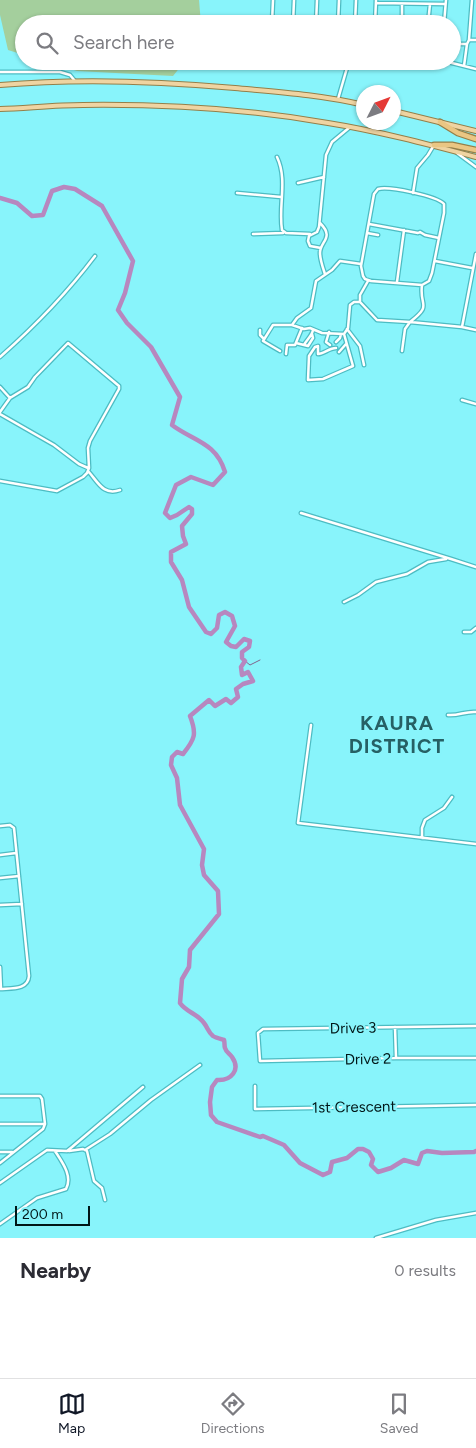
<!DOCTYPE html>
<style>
:root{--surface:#fff;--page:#f7f7f7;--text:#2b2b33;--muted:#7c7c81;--line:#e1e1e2;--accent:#111827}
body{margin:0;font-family:Figtree,sans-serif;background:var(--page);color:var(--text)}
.compass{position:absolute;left:356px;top:85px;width:45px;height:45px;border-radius:50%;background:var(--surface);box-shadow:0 1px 4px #0004;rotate:48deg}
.scale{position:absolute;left:15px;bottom:12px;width:75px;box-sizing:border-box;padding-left:5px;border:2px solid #001617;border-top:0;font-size:14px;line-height:18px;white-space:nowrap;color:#001617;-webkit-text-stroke:4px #88f4fb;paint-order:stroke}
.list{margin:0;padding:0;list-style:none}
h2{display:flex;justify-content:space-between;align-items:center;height:65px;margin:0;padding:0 20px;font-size:21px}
h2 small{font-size:16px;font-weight:400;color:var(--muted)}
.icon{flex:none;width:28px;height:28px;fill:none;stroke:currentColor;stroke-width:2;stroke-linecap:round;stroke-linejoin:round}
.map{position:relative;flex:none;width:476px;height:1238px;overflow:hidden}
.search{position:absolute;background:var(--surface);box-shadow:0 1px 4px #0004;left:15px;right:15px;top:15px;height:55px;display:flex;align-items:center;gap:12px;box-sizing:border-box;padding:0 18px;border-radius:28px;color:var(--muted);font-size:19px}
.sheet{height:140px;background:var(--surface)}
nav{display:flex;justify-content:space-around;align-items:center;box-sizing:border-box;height:70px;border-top:1px solid var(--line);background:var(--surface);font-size:14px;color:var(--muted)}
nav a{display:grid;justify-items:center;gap:2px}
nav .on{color:var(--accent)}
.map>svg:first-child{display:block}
</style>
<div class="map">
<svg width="476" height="1238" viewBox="0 0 476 1238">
<rect width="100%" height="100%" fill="#88f4fb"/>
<path fill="#a4cf9d" d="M0 0H199L201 24H24V55L8 50 0 15Z
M46 61H185L173 76 77 71Z"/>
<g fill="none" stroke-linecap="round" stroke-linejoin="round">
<path stroke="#80658d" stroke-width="1" d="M245 661 250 665 260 660"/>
<path stroke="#b787bf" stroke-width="4.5" d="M0 198 17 203 32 216 43 215 52 191 64 187 75 189 102 206 133 261 125 293 118 310 127 323 151 347 180 397 172 425C193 441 216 442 225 472L213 485 191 477 176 485 165 513 170 518 177 515 189 507 192 509V514L182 526 183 536 186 544 171 552V562L182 580 189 607 206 632 211 634 217 628 219 615 225 612 232 616 235 626 226 642 231 646 236 647 244 639 250 641 249 647 242 652V658L245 661 241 667 242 675 248 672 253 681 243 684 236 689 238 697 231 703 226 699 215 706 209 700 190 716C197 734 195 739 183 754L177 752 172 757 171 765 177 778 180 805 204 849 202 865 204 875 218 891 219 914 190 950 189 967 182 979 180 1003C186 1012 198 1014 204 1023 208 1028 208 1032 213 1036 216 1038 221 1039 224 1040 225 1043 224 1045 225 1048 226 1052 230 1054 232 1057 241 1070 231 1081 217 1080L212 1087 210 1102 211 1115 217 1122 260 1137 263 1136 284 1145 300 1163 323 1175 330 1172 332 1162 347 1158 358 1149H363L369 1152 373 1159 371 1165 378 1172 391 1168 404 1160 418 1164 422 1153 427 1151 442 1153 474 1152 476 1151"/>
<g stroke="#4dbcc3" stroke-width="5">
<path id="minor" d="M376 3 445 4
M272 23 273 0
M293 24 294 0
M316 24 317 0
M338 24 339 0
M355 24 356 0
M375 24 376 0
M402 24V4
M428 24 430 4
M444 24 446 0
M469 40H476
M452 44H467
M444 61 476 69
M464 66 467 44 469 40 472 0
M0 72H60L70 75 75 81
M338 99 349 61
M457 153 476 167
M277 157C288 180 278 206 282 230L286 233 310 234
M298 183 324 177
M237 193 281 197
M413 193 417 168 428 155 434 145
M320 223C335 238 320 241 320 253 320 260 323 268 325 274
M369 224 418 233 420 232 425 235 439 238
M367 233 378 235
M253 234 283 233
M321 248 310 246 308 241 309 236 317 232 319 227 326 155 332 142 350 127
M435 261 472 268
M397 282 404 230
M360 302V295L368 281
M292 325 297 318 311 308 316 281 332 270 340 261 361 264
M462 327 476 254
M347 329 360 346 364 365
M260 330V335L264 339
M329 332 326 342 330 345
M336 342 340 338 341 334
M296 343 304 345C307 339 312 336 313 330
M304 345 308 346 313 338 312 334
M336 348C329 348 324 354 318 354V346L315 347 309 356 308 380 323 379 353 366 344 334
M280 351 263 341 273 325H292L304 329 310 328 322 333 344 334 348 328 350 305 354 302H360L377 320 410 322C433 304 419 307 422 285L429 281 432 273 444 213V204C437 196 389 186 378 189L374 194 361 266 363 276 365 279 371 281 422 285
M402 351 405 329 410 322 462 327 476 330
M339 352 346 344
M286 354 287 345H295L302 328
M0 357C35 326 67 293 95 256
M0 387 10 398
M462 400 476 404
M0 412 10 398 28 387 35 377 68 343 119 386V389L90 441 88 448 89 468 87 473 83 477 57 491 0 481
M0 414 54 445 79 464 88 468
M88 471C98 482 103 496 120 490
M301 513 451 559
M451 559 476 567
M344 602 358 595 376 582 407 574 428 562 446 559
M464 632H471L476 628
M448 715C459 716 465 711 476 712
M311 725 298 823 476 844
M0 826 10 825 14 828 29 976C28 990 12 988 0 989
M422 838V828L425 820 444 808 452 797
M0 855 16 853
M0 878 19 876
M0 905 22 904
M0 967 1 989
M476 1026 263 1029 258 1033 260 1061 396 1058H476
M395 1027 396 1058
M255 1086V1109L476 1105
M0 1096H40L42 1099 45 1124 43 1129 0 1163
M0 1124H45
M85 1150 110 1134 151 1100 200 1065
M69 1151 83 1149 87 1151 94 1181 102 1188 105 1200
M0 1152H12
M0 1183 47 1150 67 1151 72 1147 143 1087
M0 1224 37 1198 66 1189C73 1176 62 1162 55 1151
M376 1238 436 1220 476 1213"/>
</g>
<g stroke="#947f49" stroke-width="6">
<path id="primary" d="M0 85C79 78 157 81 235 88 278 92 322 95 364 105
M0 109C28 108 55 105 83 105 164 104 248 109 328 123 378 131 427 144 476 157
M394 111 476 131"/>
</g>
<g stroke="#947f49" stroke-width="7">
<path id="trunk" d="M440 122 458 133 476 139
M434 145H452L476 150"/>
</g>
<use href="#minor" stroke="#fff" stroke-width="2.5"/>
<use href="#primary" stroke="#efd4a2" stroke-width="4"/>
<use href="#trunk" stroke="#eac683" stroke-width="4.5"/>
</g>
<g text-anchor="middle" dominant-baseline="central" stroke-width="4.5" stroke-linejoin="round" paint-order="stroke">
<g font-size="15" fill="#001617" stroke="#88f4fb">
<text transform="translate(353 1028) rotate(-1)">Drive 3</text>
<text transform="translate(368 1059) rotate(-1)">Drive 2</text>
<text transform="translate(354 1107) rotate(-1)">1st Crescent</text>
</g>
<g font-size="20" font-weight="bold" letter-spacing="1" fill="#266064" stroke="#88f4fb">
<text x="397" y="723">KAURA<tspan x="397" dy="23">DISTRICT</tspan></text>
</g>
</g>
</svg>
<svg class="compass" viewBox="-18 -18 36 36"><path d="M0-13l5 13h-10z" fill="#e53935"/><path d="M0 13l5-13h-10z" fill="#7c7c81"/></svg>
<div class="scale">200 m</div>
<div class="search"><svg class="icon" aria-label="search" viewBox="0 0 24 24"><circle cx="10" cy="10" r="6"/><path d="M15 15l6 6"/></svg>Search here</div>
</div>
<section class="sheet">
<h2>Nearby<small>0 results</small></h2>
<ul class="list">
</ul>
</section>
<nav>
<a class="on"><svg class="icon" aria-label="map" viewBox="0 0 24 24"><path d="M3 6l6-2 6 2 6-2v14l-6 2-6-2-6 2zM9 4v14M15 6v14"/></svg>Map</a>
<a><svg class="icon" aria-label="directions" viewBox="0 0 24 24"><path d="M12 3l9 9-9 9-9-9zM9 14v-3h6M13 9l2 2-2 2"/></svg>Directions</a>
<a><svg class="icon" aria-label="saved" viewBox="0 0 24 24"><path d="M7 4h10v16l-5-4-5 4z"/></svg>Saved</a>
</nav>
